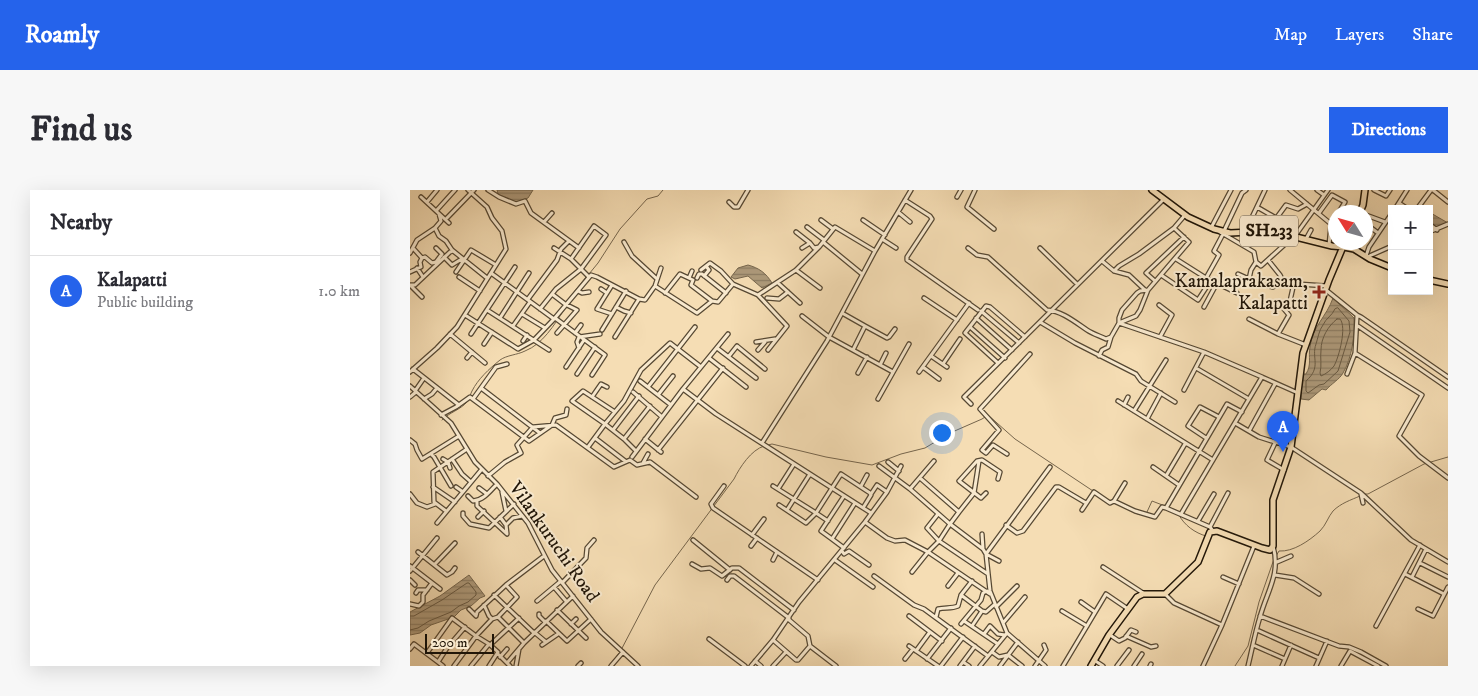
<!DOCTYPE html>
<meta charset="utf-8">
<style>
:root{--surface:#fff;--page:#f7f7f7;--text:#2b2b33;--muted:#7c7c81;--line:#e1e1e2;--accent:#2563eb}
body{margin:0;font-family:"IM FELL DW Pica",serif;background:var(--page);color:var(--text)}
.controls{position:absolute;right:15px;top:15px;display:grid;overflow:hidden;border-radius:0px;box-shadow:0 5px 20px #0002}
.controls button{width:45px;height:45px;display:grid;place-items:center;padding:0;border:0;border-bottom:1px solid var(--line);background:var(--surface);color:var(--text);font:25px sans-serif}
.compass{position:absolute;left:918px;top:15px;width:45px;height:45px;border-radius:50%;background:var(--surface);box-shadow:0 5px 20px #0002;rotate:307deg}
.scale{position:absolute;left:15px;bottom:12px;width:69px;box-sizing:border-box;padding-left:5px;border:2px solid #211608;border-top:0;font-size:14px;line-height:18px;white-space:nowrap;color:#211608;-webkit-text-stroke:4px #f8e9ce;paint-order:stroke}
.you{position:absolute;left:531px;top:242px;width:18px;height:18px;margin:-12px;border:4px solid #fff;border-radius:50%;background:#1a73e8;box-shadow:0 0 0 8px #1a73e833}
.badge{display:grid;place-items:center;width:32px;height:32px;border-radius:50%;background:var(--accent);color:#fff;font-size:16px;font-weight:700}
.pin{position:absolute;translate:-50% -41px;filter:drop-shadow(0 1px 2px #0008)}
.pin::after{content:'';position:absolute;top:26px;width:18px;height:15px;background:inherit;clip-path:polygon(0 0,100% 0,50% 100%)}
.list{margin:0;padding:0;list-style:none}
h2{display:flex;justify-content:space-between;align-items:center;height:65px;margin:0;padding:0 20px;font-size:21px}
h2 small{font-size:16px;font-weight:400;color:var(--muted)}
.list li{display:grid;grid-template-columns:32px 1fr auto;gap:15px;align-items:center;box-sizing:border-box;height:70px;padding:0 20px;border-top:1px solid var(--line)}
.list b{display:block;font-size:19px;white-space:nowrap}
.list p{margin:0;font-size:16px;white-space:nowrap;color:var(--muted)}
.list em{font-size:16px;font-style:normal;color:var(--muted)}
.map{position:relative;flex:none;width:1038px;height:476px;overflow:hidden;border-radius:0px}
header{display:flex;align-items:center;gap:30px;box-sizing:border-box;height:70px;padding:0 25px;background:var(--accent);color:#fff}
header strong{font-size:24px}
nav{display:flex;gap:28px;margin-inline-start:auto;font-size:18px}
.intro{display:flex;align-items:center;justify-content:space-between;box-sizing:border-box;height:120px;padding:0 30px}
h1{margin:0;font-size:35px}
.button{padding:12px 22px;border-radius:0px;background:var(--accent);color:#fff;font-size:18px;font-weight:700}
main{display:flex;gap:30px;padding:0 30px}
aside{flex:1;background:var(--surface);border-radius:0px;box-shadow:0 5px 20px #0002}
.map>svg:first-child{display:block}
</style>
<header>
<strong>Roamly</strong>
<nav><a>Map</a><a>Layers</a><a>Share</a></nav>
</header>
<div class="intro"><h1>Find us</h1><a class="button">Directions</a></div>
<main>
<aside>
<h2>Nearby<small></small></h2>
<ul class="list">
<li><span class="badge">A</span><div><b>Kalapatti</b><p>Public building</p></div><em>1.0 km</em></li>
</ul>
</aside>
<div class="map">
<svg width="1038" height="476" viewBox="0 0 1038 476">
<defs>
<pattern id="water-rules" width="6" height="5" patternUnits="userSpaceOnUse" patternTransform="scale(1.25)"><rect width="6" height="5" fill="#ad997a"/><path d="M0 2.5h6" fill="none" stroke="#8c7c62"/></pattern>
</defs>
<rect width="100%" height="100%" fill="#f5ddb4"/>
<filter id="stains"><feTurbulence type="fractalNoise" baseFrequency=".004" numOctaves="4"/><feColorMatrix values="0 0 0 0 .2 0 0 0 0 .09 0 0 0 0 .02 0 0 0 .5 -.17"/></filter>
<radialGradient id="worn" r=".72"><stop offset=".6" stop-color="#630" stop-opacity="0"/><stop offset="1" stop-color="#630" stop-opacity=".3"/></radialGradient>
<path fill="url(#water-rules)" stroke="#75654c" d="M87 0H123L118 8 105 13 88 4Z
M1019 22 1038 33 1019 41Z
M338 75C349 78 356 83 362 93L352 98 338 86 325 89 321 87 328 78Z
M923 108 944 128C945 145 942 168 933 183 930 189 921 194 916 200L912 199 899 210 891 209 892 184H896C902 174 898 168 900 157 902 137 917 126 923 108Z
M59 385 75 406 70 408 61 416 51 420 44 427 21 435 10 443 0 445V422L30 406Z"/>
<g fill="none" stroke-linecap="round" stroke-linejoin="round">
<path stroke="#675841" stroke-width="1" d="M928 118 939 131 940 142 928 181 914 194 909 195 898 203 896 201V191C912 177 901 168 906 154 908 148 909 140 913 135 916 128 922 126 925 119Z
M927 129H930C937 137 929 167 924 176 921 180 916 184 911 186L910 183C912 175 910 168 911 160 911 148 918 136 927 129Z
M0 426H4L32 410 57 393H59L66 402V405L58 412 49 416 41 422 19 431 8 438 0 440"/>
<path stroke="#75654c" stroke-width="1" d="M179 84 188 73 210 39 237 9 248 6 253 0
M160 107 176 87
M32 230C40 222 50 220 57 212 59 209 60 205 62 201 68 189 79 179 90 170 97 165 107 165 115 161 133 154 144 135 154 120
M358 255 362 254 416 267 462 275 491 264 515 258 540 243 572 229 578 225 605 249 683 301
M954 304H958L1014 274 1038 267
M702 312 728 324
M737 322 742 311 768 321
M769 325C774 335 785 343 796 346
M800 346 804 343 815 347
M830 352 850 360
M866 366 869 361C883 362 899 351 910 341 916 335 918 327 923 321 931 313 941 310 950 306
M199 476 210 462 245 395 324 289C330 277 341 260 354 256
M825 476 838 456 849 412 864 369"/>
<g stroke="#564833" stroke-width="5.5">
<path id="minor" d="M78 0 89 7 106 14 115 11 121 23 169 58
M565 0 557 17 584 39
M880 0 921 34 919 55
M907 0 914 5
M964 0 976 6 980 0
M1023 0 1038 12
M11 7 39 33
M547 7 551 0
M495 10 520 26 522 29 497 67V70L568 120
M17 12 27 0
M319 12 324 17H328L338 0
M989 13 998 19
M847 17 866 28
M985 19 997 0
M1007 19 1021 0
M26 21 45 0
M488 22 500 32
M909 23 922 5 935 12 929 22
M956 25 975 32
M36 29 64 0
M411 30 423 39
M453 30 475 45
M134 32 142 23
M921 34 926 28
M956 34 968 43
M1019 34 1027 40
M397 37 414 50
M25 38 29 46 36 51 42 60 77 88
M801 38 821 0
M860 40 865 30 876 15 888 19 897 14
M814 41 832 3 836 0
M386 42 400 53 404 58 409 57
M810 42 844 62 846 72 841 80 839 89 851 95 863 97 874 93 917 96
M835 42 855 0
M1019 42 1038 34
M885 46 918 0
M472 49 486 58
M896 49 901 40
M214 52 222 66 247 89
M413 52 452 84
M3 58 12 68
M144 58 161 69 179 87
M392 58 400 53
M558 58 567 65 578 67 637 120C652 121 665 132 677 140 683 144 690 146 696 149L701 147
M630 58 667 94
M0 63 7 50 25 38 31 31 29 24
M956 66 959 57 982 23
M34 67 42 75 50 70 53 72
M957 67 982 56
M766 69 796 88 827 103
M858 70 870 85 874 93
M692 71 704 81 719 85 735 100
M846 72 851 76 883 47
M7 78 13 87
M291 80 300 73 311 81 323 94
M386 80 410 98
M704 81 709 76 729 64 764 38
M0 82 11 77 10 72 12 68 15 67 22 73 26 72 32 64 26 58
M46 82 61 60 86 75
M81 83 144 129 181 85 187 87 229 109 235 110 245 96 251 78
M828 84 839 89
M751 85 788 110 801 90
M294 86 299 80 296 76
M49 87 70 101
M279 88 282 81
M287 88 289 84H292L316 103
M796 88 809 65 804 61 813 44
M745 91 736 83 774 47
M368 93 390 113
M884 93 880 111 874 119 879 125 868 144 896 155
M0 95H5L40 62 43 61
M1 96 12 107
M245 96 287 123 302 111 308 112 323 94 348 105 386 80 409 57 425 37 465 61 501 0
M191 99 197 103
M738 100 730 101 727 103 712 120 709 128V133L794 162
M916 100 947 125 951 127 1038 187
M168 101 172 103 179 102
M255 103 270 84 283 90 281 95 302 111
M142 104 155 114 167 120 147 143
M348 105 377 136 358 160
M357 108 369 109 378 102
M514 108 547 130
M118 109 147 70 151 59 159 51
M749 115 762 125 750 147
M206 117 214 121 221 123
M794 117 807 93
M130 119 146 99 171 79 196 45 184 36 161 69
M77 120 139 160
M571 121 609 153
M432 123 455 136 443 160
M112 124 135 138
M202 124 187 119 202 95
M55 125 108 159 124 150 144 129
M392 126 419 147
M90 128 119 83
M145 128 195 165 182 185
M566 128 602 160
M839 129 868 144
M630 132 665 153 726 184 731 191 765 212
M103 136 120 112
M455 136 477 148 479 147 485 139
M948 136 1038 198
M560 137 595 168
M192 140 216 101
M165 143 171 135
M40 144 75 173
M61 144 105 77
M205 147 229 109
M419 147 483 182
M113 151 117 145
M346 152 365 149
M74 154 82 142
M169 158 167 152 169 147 190 144
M307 158 346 188
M348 160 355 152
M945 163 1012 205 989 246 1009 266 1038 288
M319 166 327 156 355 179
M521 166 537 177
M689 166 692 160 698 157 701 147 709 133 726 126 730 120 738 100 779 52 764 38 775 25
M57 168 62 162
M299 168 336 197
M588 173 555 143 576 116 580 117 615 147
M533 174 550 149
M470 175 476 163
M156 177 174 150
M513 177 529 189
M786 178 839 209
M3 179 49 215
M0 182 27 158 47 137 96 59 92 41 82 28 77 17 58 0
M509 182 559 113
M448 183 457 167
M167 184 185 157
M937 184 945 163 947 126
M230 191 261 215
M0 196 41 233 65 272 87 294 118 333 142 380 191 442 228 476
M238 197 285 137
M71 198 130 243
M273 199 306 224 461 323
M774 200 794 162 852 187
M5 201 14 188
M223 202 252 227
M248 205 263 186
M0 207 6 202
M182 207 191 194 197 197
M14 209 22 204 27 198
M63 209 86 177 97 174
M468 209 499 154
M708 211 803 270
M561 214 554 207 754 9
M714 215 718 207
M724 221 756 170
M31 225 46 217 60 207 119 251 142 235 145 228 156 225 157 219
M737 229 751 203
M825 233 849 247 881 257 919 282 951 303 1001 350 1038 372
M203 240 229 206
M839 241 865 194
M185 248 215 271
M796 248 778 236 790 217 809 227
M214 249 240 216
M235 249 251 262
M0 250 5 254 7 260 12 269 49 246
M352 253 417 151 465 61
M865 253 857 270 874 280
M178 257 195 234 162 211 173 201 205 222
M248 260 313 178
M226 261 214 249 195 234 214 211 231 180 260 153 291 177
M21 264 24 267 41 296
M597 264 583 255 576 263 572 260 589 240 570 219 620 164
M222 267 273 199 318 144
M33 269 38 272 40 278
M42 269 52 284 61 292
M478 272 489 281
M233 273 238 264
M469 276 500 299 540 334 529 351 578 384
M743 277 756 286
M78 286 95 272 111 263 107 255 123 237 146 235 204 277 220 270 227 275 240 272 286 307
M510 288 549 322 540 334 573 359 576 364 589 371
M769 295 756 286 775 254
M314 296 301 314 303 318 408 390
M363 296 406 323 396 333 369 315
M451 296 457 285
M23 297 45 312
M46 297 53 302
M69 298 77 304
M368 299 384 274
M500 299 524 271
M92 302 96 321
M576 303 571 308 549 291 567 271 572 270 590 282 588 289
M0 304 7 313 17 317 25 314
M461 304 467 295 477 302
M951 304 953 313
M58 306 63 311C74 310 80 301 87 294
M67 311V316L97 344 96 335 90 327
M704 311 715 293
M756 318 817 214 832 222
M377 320 400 284
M672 320 684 302 700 313 704 311 725 321 745 327 752 317 756 318 800 337 803 341
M36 321 24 312 23 282 57 259
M549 322 564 303 569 271
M53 323V326L60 334 79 338 104 314
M771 324 852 187 888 203
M68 327 74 321
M418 331 406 323 431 284 460 303 461 305 453 318
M788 331 804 304
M455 332 477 348 485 351 495 350 518 362 529 351 517 338 528 324
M27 333 72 279
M96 335 103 328 112 326
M596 335 607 343 613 341 646 297H649L676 313
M800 337 818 303
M572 344 573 359
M342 345 354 329
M422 349 411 341 434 306
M283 350 320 380
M341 356 347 348
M434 358 422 349 445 313
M432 361 434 364 439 361 459 375
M8 362 37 385 42 382 45 378
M363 370 367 362
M425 370 463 397
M867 372 881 366
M1010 373 1038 387
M25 374 45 353
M282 374 291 379 300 378 312 386 322 378H329L384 420
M0 376 30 399
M693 377 733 403
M0 381 27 348
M502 382 518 362 580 404
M995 384 1034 404
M865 385 884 388 909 404
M464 386 504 415 514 419 578 466
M813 387 829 394
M1002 387 1016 359
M0 390 5 395
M317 390 320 386H324L379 428 378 429 398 446 400 456
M152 393 176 368 177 358 184 350
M538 396 548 383
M144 397 156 411
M6 403 8 400H17
M755 404 764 413 812 435
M84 405 124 443
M551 405 572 421
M127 411 151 391
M671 412 685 422
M0 414 9 416 13 412V405L22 393
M74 415 79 426 82 429
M586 417 607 396
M59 419 66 426 67 422 96 395
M1008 419 1023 426 1038 397
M147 420 176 448
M652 421 677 436
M129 424V426L135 432
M499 426 532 451
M850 426 929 456 939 457 951 462 976 476
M88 427 107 407 96 395 134 366
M526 427 528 419C535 417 541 419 548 416L551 405 562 391
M136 431 157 451 181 429
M554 431 588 454
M593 433 615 407
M161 434 166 429
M551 434 571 410 573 403 577 401
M562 436 572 421 576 422 585 414
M966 436 1010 355
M847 440 909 468
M124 442 136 452
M574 444 580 436 588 444 595 445
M700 445 709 451 715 448 721 440 726 442
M716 446 741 457 746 456
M299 449 335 476
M363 450 386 470H388L400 456 426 476
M80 455 109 428
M132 455 148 444
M843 455 875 469
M499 456 528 476
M0 459 4 454 28 472 37 458 55 437
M506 461 520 442
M582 462 589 467 598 465 612 476
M17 463 42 428 66 446 82 429 88 427 114 453 163 406
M88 464 100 476
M90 467 97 459
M495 469 503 459
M517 469 541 438
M684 470 693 476
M345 471 351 476
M28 472 33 476
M553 472 559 476
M97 473 114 453
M44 476 66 446 79 454 61 476
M79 476 88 462 79 454
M106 476 109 459
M168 476 171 473
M201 476 213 462
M341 476 363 450 389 412 455 332 477 302 491 276
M363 476 376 462
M531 476 553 447
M550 476 565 456
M570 476 597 443
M590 476 608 452
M625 476 636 460 634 455
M635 476 597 443 580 401 576 364 640 277
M653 476 696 404 718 419
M707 476 719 460
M724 476 732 464
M740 476 741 474
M793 476 812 435 844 356
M838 476C842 460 845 443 850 427 857 401 871 384 863 356
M872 476 881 455
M906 476 917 451
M931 476 940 461 968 476"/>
</g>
<g stroke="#211608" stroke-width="8">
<path id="major" d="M742 0 778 27 804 39 820 43 862 41 922 56 934 57 944 59 960 69 982 78
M950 22 953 15 955 0
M1019 90 1038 94
M681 476 699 445 727 407 733 404H755L788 372 800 342 807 341 852 358 860 360 863 356V310L881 257 893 163 919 90 935 52"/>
</g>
<use href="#minor" stroke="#f8e9ce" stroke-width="3"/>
<use href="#major" stroke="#f5ddb4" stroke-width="5"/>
</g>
<path fill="#8f2418" stroke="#f8e9ce" stroke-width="2" d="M906.5 94.5h5v5h5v5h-5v5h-5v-5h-5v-5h5z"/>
<g text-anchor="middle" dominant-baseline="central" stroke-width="4" stroke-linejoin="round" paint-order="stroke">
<rect fill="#f8e9ce" stroke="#625543" stroke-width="1" x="830" y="25.5" width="58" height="31" rx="4"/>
<g font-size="18" font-weight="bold" fill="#211608">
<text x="859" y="41">SH233</text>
</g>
<g font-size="19" fill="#211608" stroke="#f8e9ce" text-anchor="end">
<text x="898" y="91">Kamalaprakasam,<tspan x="898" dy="22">Kalapatti</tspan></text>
</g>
<g font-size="19" fill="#211608" stroke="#f8e9ce">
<text transform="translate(144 352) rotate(55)">Vilankuruchi Road</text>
</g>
</g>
<rect width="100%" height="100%" filter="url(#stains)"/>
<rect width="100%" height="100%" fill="url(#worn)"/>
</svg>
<div class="controls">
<button>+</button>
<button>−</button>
</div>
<svg class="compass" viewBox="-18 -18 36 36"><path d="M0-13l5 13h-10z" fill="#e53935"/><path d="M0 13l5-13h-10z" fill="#7c7c81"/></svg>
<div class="scale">200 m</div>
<div class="you"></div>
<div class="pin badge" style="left:873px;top:262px">A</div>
</div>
</main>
